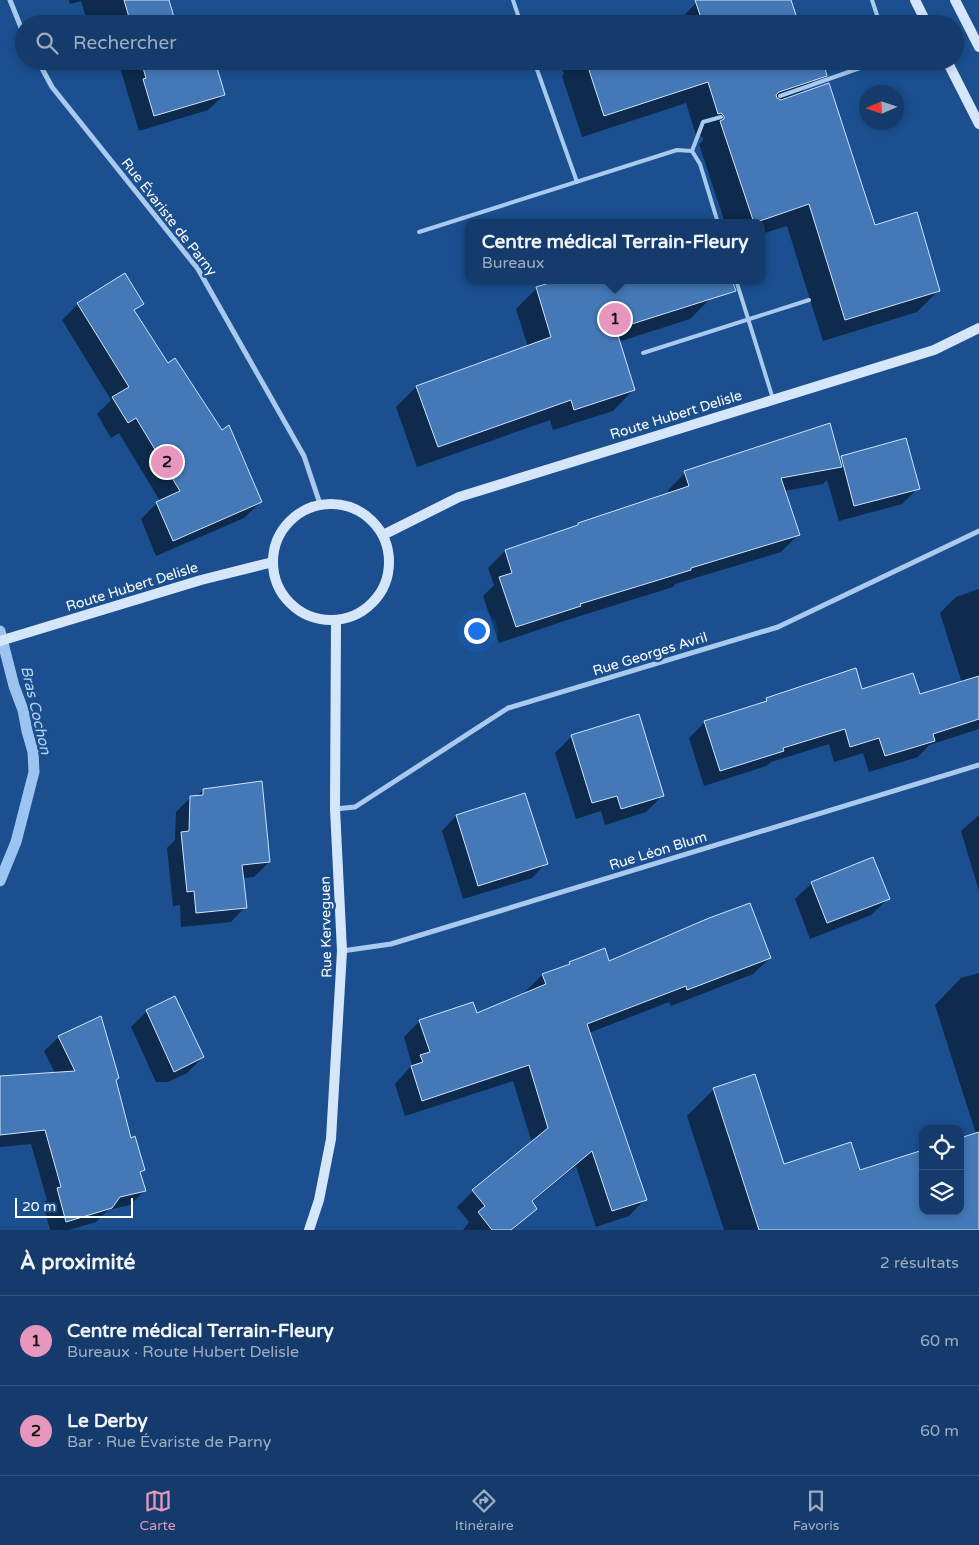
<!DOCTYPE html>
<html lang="fr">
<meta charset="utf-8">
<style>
:root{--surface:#143b6b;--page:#1d4271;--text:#f1f3f6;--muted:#9dadc1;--line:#33557e;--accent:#e797bd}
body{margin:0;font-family:"Varela Round",sans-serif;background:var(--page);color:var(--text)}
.controls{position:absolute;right:15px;bottom:15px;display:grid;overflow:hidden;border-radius:10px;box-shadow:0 2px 8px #0003}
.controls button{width:45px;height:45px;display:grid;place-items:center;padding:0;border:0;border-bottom:1px solid var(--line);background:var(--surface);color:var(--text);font:25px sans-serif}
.compass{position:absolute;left:859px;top:85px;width:45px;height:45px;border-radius:50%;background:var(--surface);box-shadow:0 2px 8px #0003;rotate:267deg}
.scale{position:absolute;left:15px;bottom:12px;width:118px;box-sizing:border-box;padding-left:5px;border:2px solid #fff;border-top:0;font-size:14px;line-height:18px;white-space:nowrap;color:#fff;-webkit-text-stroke:4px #1b4f8f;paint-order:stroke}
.you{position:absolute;left:476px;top:630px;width:18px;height:18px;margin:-12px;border:4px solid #fff;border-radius:50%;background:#1a73e8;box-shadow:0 0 0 8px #1a73e833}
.badge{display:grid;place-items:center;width:32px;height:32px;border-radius:50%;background:var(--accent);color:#111;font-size:16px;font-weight:700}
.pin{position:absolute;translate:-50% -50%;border:2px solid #fff;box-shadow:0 1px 5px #0006}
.popup{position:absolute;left:465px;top:219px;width:300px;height:65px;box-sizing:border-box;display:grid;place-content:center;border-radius:10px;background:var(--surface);filter:drop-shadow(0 1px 4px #0005);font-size:16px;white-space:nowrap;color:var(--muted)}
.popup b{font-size:19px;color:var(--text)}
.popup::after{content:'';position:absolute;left:50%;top:100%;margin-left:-10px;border:10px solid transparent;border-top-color:var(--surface)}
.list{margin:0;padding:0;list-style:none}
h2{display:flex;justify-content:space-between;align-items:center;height:65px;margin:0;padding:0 20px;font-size:21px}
h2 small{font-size:16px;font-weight:400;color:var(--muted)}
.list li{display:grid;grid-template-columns:32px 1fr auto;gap:15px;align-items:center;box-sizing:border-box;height:90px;padding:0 20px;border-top:1px solid var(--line)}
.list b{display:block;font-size:19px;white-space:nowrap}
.list p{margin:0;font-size:16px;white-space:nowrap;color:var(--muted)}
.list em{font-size:16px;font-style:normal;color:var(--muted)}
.icon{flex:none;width:28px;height:28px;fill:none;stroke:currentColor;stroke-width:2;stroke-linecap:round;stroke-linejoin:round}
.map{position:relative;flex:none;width:979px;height:1230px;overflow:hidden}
.search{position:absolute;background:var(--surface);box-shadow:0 2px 8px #0003;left:15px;right:15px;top:15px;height:55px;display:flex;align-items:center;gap:12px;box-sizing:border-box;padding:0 18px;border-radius:28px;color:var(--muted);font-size:19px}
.sheet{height:245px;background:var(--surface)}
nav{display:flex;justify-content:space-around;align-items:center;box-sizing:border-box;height:70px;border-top:1px solid var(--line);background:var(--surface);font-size:14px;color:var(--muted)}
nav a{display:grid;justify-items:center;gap:2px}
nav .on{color:var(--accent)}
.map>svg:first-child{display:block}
</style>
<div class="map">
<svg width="979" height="1230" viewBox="0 0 979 1230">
<rect width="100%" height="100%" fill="#1b4f8f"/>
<path fill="#0007" d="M69 0H168L175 24H88L81 1 70 4Z
M706 0H790L798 24H676L696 3Z
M100 61H115L101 65Z
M118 61H204L224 95 208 110 139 131Z
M570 61H810L816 79 800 94 874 227 939 290 917 312 823 341 787 226 761 234V223H725L699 144 703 141V138L699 135H696L686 103 582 137 562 76 564 74 562 69Z
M537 288 710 299 690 319 618 342 633 390 613 411 553 430 550 420 417 467 396 407 416 387 528 347 516 309Z
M142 303 134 312 261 502 244 518 156 556 141 519 157 503 160 501 119 433 111 438 97 414 111 400 62 320 78 304Z
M842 457 918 488 902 504 839 521 827 480 823 484 784 491 799 534 781 552 675 584 673 587 564 621 499 643 483 596 494 585 488 568 505 551 575 527 578 524 669 494 668 490 685 473 839 460Z
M979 589V729L929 745 918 757 869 772 863 753 834 762 829 744 771 762 766 766 704 786 689 738 705 722 763 703 767 700 862 691 919 696 962 683 940 613 956 597Z
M572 736 663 795 646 812 605 825 601 811 576 819 555 753Z
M203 790 269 862 254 877 242 878 245 907 231 922 181 927 180 905 173 906 167 848 175 840 176 812 191 797 197 796Z
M979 815V891L961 831Z
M456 816 546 863 532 878 463 899 442 831Z
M812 883 888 899 871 915 810 939 795 899Z
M604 950 608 963 770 958 753 974 671 1006 669 1002 589 1033 645 1199 629 1216 596 1227 576 1166 531 1203 535 1208 513 1230H463L469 1222 457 1207 473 1191 532 1143 513 1081 405 1116 395 1084 412 1065 404 1037 420 1021 476 1014 527 993 526 991 542 975 565 967 569 963Z
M979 973V1230H724L687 1116 714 1089 783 1165 859 1171 923 1211H960L976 1134 935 1005 961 978Z
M147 1011 203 1057 187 1073 168 1082H156L131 1027Z
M59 1037 115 1081 130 1140 143 1170 139 1174 144 1191 130 1205 108 1210 96 1222 69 1230H50L43 1203 47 1200 31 1144 0 1147V1077L55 1073 44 1051Z"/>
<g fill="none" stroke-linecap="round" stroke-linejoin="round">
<path stroke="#9cc4f0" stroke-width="11" d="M0 631 14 686 23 710 27 731 33 752 34 772 16 842 0 881"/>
</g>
<path fill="#4478b7" stroke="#cfe3fa" d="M124 0H169L176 24H131Z
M695 0H791L799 24H703Z
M141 61H215L225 95 154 116 143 79 146 78Z
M586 61H823L827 76 779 92 776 95 777 98 781 100 829 83 875 225 917 212 940 291 845 320 809 204 754 223 720 121 724 119V116L721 113 718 114 708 82 604 116Z
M125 273 144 304 134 310 168 363 175 358 222 430 229 425 262 502 173 541 156 502 180 491 136 418 128 423 112 397 129 387 77 303Z
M559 280H732L736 291 616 329 635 390 574 410 571 400 438 447 416 386 551 337 536 287Z
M830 423 842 467 781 478 800 535 691 568V570L580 604 581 606 516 627 499 577 512 573 505 550 578 525V523L689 486 684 471Z
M906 438 920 489 854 506 841 456Z
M856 668 862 689 913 673 920 694 979 676V719L933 734 935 741 885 756 879 738 850 747 845 729 783 748 784 751 720 771 704 721 767 701 766 698Z
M639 714 664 796 621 809 617 796 592 803 571 735Z
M262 781 270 862 242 865 247 908 196 913 194 891 187 892 181 832 189 831 190 796 203 795V789Z
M525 793 548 864 478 886 456 815Z
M873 857 890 899 827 923 811 882Z
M750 903 771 958 687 990 686 986 587 1024 647 1200 612 1211 592 1151 532 1201 537 1209 511 1230H492L478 1212 485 1206 472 1190 548 1128 529 1065 422 1101 411 1066 423 1062 420 1055 430 1052 419 1020 473 1002 477 1013 546 984 542 974 570 964 569 962 605 948 609 961 709 918Z
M175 996 204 1057 174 1072 146 1010Z
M101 1016 119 1078 116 1080 131 1138 135 1136 145 1170 140 1172 146 1191 120 1197 112 1208 66 1222 57 1188 61 1187 45 1130 0 1135V1076L75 1071 58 1036Z
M755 1074 784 1164 851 1142 860 1170 923 1150V1211H960V1138L979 1132V1230H759L713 1088Z"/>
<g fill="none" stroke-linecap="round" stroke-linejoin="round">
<path stroke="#a9c9ee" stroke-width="4" d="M513 0 521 24
M872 0 880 24
M534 61 577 182
M780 96 880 61
M692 151 703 122 721 117
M419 232 677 150 692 151 700 164 718 223
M736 280 773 399
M643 353 809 300"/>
<path stroke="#a9c9ee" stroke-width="5" d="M10 0 24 35
M38 61 52 87 198 269 304 456 320 504
M335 809 355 807 508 708 778 627 979 531
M342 951 391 944 979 765"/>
<path stroke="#d6e6fa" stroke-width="10" d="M915 0 927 24
M955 0 979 47
M947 61 979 124
M273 562a58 58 0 1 1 116 0a58 58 0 1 1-116 0Z
M383 535 459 497 934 350 979 328
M0 641 201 580 273 562
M309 1230 319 1200 331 1139 342 951 335 809 336 621"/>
</g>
<g text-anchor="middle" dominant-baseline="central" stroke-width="5" stroke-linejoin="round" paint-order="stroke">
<g font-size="14" fill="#fff" stroke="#1b4f8f">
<text transform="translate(169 217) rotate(52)">Rue Évariste de Parny</text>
<text transform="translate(676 415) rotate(-17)">Route Hubert Delisle</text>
<text transform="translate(132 587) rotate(-17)">Route Hubert Delisle</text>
<text transform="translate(650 654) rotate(-17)">Rue Georges Avril</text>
<text transform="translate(658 851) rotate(-17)">Rue Léon Blum</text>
<text transform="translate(326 927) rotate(-91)">Rue Kerveguen</text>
</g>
<g font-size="15" font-style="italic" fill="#b5d3f5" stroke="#1b4f8f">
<text transform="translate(36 710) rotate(77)">Bras Cochon</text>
</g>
</g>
</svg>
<div class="controls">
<button><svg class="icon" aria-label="locate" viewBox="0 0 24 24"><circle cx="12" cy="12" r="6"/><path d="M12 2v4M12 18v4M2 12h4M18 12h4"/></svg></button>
<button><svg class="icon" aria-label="layers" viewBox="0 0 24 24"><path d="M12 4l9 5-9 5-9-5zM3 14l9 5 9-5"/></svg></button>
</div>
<svg class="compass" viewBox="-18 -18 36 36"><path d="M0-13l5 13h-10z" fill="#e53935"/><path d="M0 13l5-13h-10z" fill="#9dadc1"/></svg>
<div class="scale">20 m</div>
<div class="you"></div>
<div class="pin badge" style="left:615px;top:319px">1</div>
<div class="popup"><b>Centre médical Terrain-Fleury</b>Bureaux</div>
<div class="pin badge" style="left:167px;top:462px">2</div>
<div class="search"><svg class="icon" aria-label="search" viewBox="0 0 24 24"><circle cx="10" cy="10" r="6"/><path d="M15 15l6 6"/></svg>Rechercher</div>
</div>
<section class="sheet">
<h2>À proximité<small>2 résultats</small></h2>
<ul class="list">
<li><span class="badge">1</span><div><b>Centre médical Terrain-Fleury</b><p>Bureaux · Route Hubert Delisle</p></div><em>60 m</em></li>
<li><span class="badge">2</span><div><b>Le Derby</b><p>Bar · Rue Évariste de Parny</p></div><em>60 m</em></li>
</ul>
</section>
<nav>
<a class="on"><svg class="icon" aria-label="map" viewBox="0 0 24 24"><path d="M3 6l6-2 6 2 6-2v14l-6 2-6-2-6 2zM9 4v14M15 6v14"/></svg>Carte</a>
<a><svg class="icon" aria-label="directions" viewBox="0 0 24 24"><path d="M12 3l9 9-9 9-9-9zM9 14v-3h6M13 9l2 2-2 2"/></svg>Itinéraire</a>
<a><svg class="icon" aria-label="saved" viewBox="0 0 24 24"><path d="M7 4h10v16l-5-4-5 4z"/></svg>Favoris</a>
</nav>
